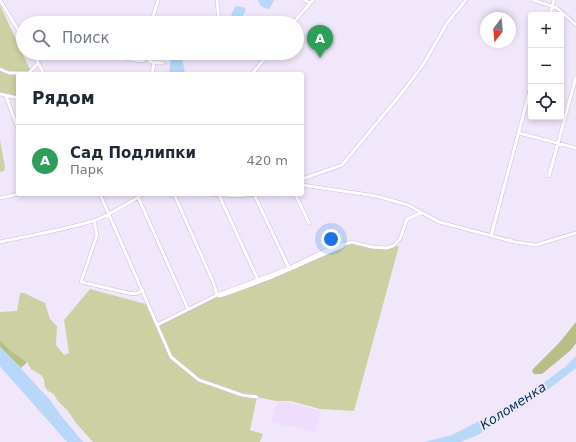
<!DOCTYPE html>
<html lang="ru">
<meta charset="utf-8">
<style>
:root{--surface:#fff;--page:#f2f2f3;--text:#1f2937;--muted:#747a83;--line:#e0e1e3;--accent:#0f766e}
body{margin:0;font-family:"DejaVu Sans",sans-serif;background:var(--page);color:var(--text)}
.controls{position:absolute;right:12px;top:12px;display:grid;overflow:hidden;border-radius:4px;box-shadow:0 2px 6px #0003}
.controls button{width:36px;height:36px;display:grid;place-items:center;padding:0;border:0;border-bottom:1px solid var(--line);background:var(--surface);color:var(--text);font:20px sans-serif}
.compass{position:absolute;left:480px;top:12px;width:36px;height:36px;border-radius:50%;background:var(--surface);box-shadow:0 2px 6px #0003;rotate:196deg}
.you{position:absolute;left:331px;top:239px;width:14px;height:14px;margin:-10px;border:3px solid #fff;border-radius:50%;background:#1a73e8;box-shadow:0 0 0 6px #1a73e833}
.badge{display:grid;place-items:center;width:26px;height:26px;border-radius:50%;background:var(--accent);color:#fff;font-size:13px;font-weight:700}
.pin{position:absolute;translate:-50% -33px;filter:drop-shadow(0 1px 2px #0008)}
.pin::after{content:'';position:absolute;top:21px;width:14px;height:12px;background:inherit;clip-path:polygon(0 0,100% 0,50% 100%)}
.list{margin:0;padding:0;list-style:none}
h2{display:flex;justify-content:space-between;align-items:center;height:52px;margin:0;padding:0 16px;font-size:17px}
h2 small{font-size:13px;font-weight:400;color:var(--muted)}
.list li{display:grid;grid-template-columns:26px 1fr auto;gap:12px;align-items:center;box-sizing:border-box;height:72px;padding:0 16px;border-top:1px solid var(--line)}
.list b{display:block;font-size:15px;white-space:nowrap}
.list p{margin:0;font-size:13px;white-space:nowrap;color:var(--muted)}
.list em{font-size:13px;font-style:normal;color:var(--muted)}
.icon{flex:none;width:22px;height:22px;fill:none;stroke:currentColor;stroke-width:2;stroke-linecap:round;stroke-linejoin:round}
.map{position:relative;flex:none;width:576px;height:442px;overflow:hidden}
.search{position:absolute;background:var(--surface);box-shadow:0 2px 6px #0003;left:16px;top:16px;width:288px;height:44px;display:flex;align-items:center;gap:10px;box-sizing:border-box;padding:0 14px;border-radius:22px;color:var(--muted);font-size:15px}
.panel{position:absolute;background:var(--surface);box-shadow:0 2px 6px #0003;left:16px;top:72px;width:288px;height:124px;border-radius:4px}
.map>svg:first-child{display:block}
</style>
<div class="map">
<svg width="576" height="442" viewBox="0 0 576 442">
<rect width="100%" height="100%" fill="#f1e7fb"/>
<path fill="#eeddfd" d="M277 402H287L321 411 315 432 271 422Z"/>
<path fill="#ccd1a4" d="M0 5 32 74H18V98L0 94Z
M0 140 5 167 4 171 0 172Z
M354 243 386 248 399 246 354 411 320 409 291 401H276L257 397 250 430 263 434 260 442H93L76 423 68 411 57 400 54 394 48 391 45 387 44 380 42 376 31 369 27 362 11 351 0 340V312L17 311 20 293H24L45 303 50 319 57 326 56 345 64 355 69 353 64 320 90 289 149 305 157 325 203 301 289 268 331 249Z"/>
<path fill="#b8be88" d="M576 322V343L571 350 542 374H534L532 371 534 368 559 343Z
M0 340 11 351 27 362 21 368 0 347Z"/>
<path fill="#b7d8f9" d="M258 0H274L270 8 267 9 261 6Z
M238 6 245 8 246 10 240 20H236L231 15 235 7Z
M171 55 182 57 185 74H169Z
M0 347 15 362 50 400 63 418 83 442H67L4 371 0 366Z
M576 356V368L571 372 537 398 478 435 460 442H424L452 435 520 400 565 367Z"/>
<g fill="none" stroke-linecap="round" stroke-linejoin="round">
<g stroke="#cbbadb" stroke-width="4">
<path id="street" d="M0 0 23 38
M217 0 219 23
M304 0 310 3
M533 0 557 8 576 25
M550 15 554 0
M151 21 218 18
M151 23 158 0
M293 23 313 0
M33 53 44 74
M102 53 135 60 143 61 146 58
M145 53C147 63 154 63 163 63
M0 69 9 73H29L38 63
M152 74 154 63
M252 74 269 53
M0 94 18 98
M6 96 18 129
M519 133 576 148
M549 176 576 77
M302 179 342 165 400 95 423 65 447 23 466 0
M302 185 376 196 408 205 439 222 515 242 536 245 576 233
M100 194 171 357 199 380 242 395 257 397
M174 194 214 284 217 295
M209 194 238 196 256 194
M254 194 289 268
M295 194 309 223
M219 195 258 280
M138 197 188 309
M0 198 19 194
M94 220 97 235 81 282 128 293 136 294 143 290
M491 236 531 86
M0 242C32 235 65 230 96 220 113 213 128 203 144 194
M219 296C229 294 238 290 248 286 281 275 311 259 343 246
M157 325 217 295 289 268 324 251 340 245 352 242 372 247 386 248 393 246 400 239 407 219 421 213"/>
</g>
<use href="#street" stroke="#fff" stroke-width="3"/>
</g>
<g text-anchor="middle" dominant-baseline="central" stroke-width="4" stroke-linejoin="round" paint-order="stroke">
<g font-size="13" font-style="italic" fill="#043359" stroke="#f1e7fb">
<text transform="translate(513 406) rotate(-33)">Коломенка</text>
</g>
</g>
</svg>
<div class="controls">
<button>+</button>
<button>−</button>
<button><svg class="icon" aria-label="locate" viewBox="0 0 24 24"><circle cx="12" cy="12" r="6"/><path d="M12 2v4M12 18v4M2 12h4M18 12h4"/></svg></button>
</div>
<svg class="compass" viewBox="-18 -18 36 36"><path d="M0-13l5 13h-10z" fill="#e53935"/><path d="M0 13l5-13h-10z" fill="#747a83"/></svg>
<div class="you"></div>
<div class="pin badge" style="left:320px;top:58px;background:#2e9e5b">A</div>
<div class="search"><svg class="icon" aria-label="search" viewBox="0 0 24 24"><circle cx="10" cy="10" r="6"/><path d="M15 15l6 6"/></svg>Поиск</div>
<section class="panel">
<h2>Рядом<small></small></h2>
<ul class="list">
<li><span class="badge" style="background:#2e9e5b">A</span><div><b>Сад Подлипки</b><p>Парк</p></div><em>420 m</em></li>
</ul>
</section>
</div>
